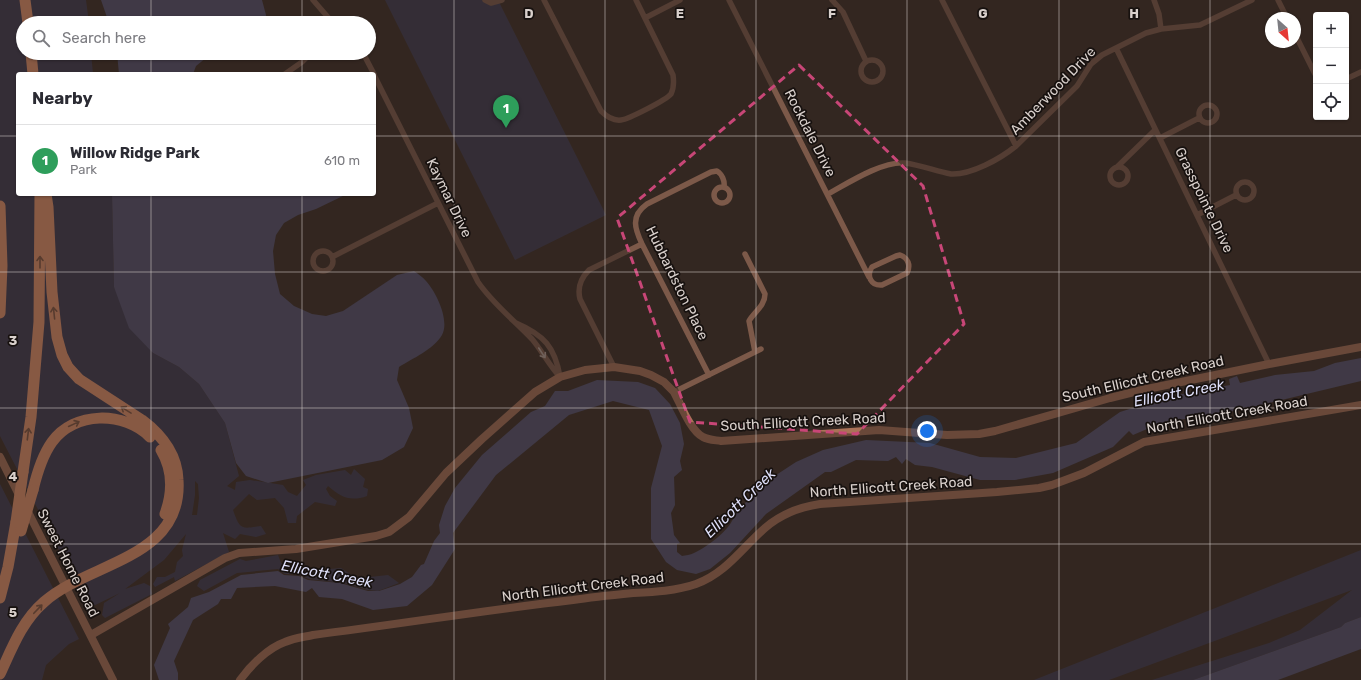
<!DOCTYPE html>
<meta charset="utf-8">
<style>
:root{--surface:#fff;--page:#f7f7f7;--text:#2b2b33;--muted:#7c7c81;--line:#e1e1e2;--accent:#66668d}
body{margin:0;font-family:Rubik,sans-serif;background:var(--page);color:var(--text)}
.controls{position:absolute;right:12px;top:12px;display:grid;overflow:hidden;border-radius:4px;box-shadow:0 1px 3px #0004}
.controls button{width:36px;height:36px;display:grid;place-items:center;padding:0;border:0;border-bottom:1px solid var(--line);background:var(--surface);color:var(--text);font:20px sans-serif}
.compass{position:absolute;left:1265px;top:12px;width:36px;height:36px;border-radius:50%;background:var(--surface);box-shadow:0 1px 3px #0004;rotate:153deg}
.you{position:absolute;left:927px;top:431px;width:14px;height:14px;margin:-10px;border:3px solid #fff;border-radius:50%;background:#1a73e8;box-shadow:0 0 0 6px #1a73e833}
.badge{display:grid;place-items:center;width:26px;height:26px;border-radius:50%;background:var(--accent);color:#fff;font-size:13px;font-weight:700}
.pin{position:absolute;translate:-50% -33px;filter:drop-shadow(0 1px 2px #0008)}
.pin::after{content:'';position:absolute;top:21px;width:14px;height:12px;background:inherit;clip-path:polygon(0 0,100% 0,50% 100%)}
.list{margin:0;padding:0;list-style:none}
h2{display:flex;justify-content:space-between;align-items:center;height:52px;margin:0;padding:0 16px;font-size:17px}
h2 small{font-size:13px;font-weight:400;color:var(--muted)}
.list li{display:grid;grid-template-columns:26px 1fr auto;gap:12px;align-items:center;box-sizing:border-box;height:72px;padding:0 16px;border-top:1px solid var(--line)}
.list b{display:block;font-size:15px;white-space:nowrap}
.list p{margin:0;font-size:13px;white-space:nowrap;color:var(--muted)}
.list em{font-size:13px;font-style:normal;color:var(--muted)}
.icon{flex:none;width:22px;height:22px;fill:none;stroke:currentColor;stroke-width:2;stroke-linecap:round;stroke-linejoin:round}
.map{position:relative;flex:none;width:1361px;height:680px;overflow:hidden}
.search{position:absolute;background:var(--surface);box-shadow:0 1px 3px #0004;left:16px;top:16px;width:360px;height:44px;display:flex;align-items:center;gap:10px;box-sizing:border-box;padding:0 14px;border-radius:22px;color:var(--muted);font-size:15px}
.panel{position:absolute;background:var(--surface);box-shadow:0 1px 3px #0004;left:16px;top:72px;width:360px;height:124px;border-radius:4px}
.map>svg:first-child{display:block}
</style>
<div class="map">
<svg width="1361" height="680" viewBox="0 0 1361 680">
<rect width="100%" height="100%" fill="#332721"/>
<path fill="#373751" fill-rule="evenodd" d="M0 0H86L89 23H23V53H91L93 74H18V194H112L114 287 153 353 179 367 199 384 225 423 239 476 227 486 235 490 236 482 250 480 283 485 288 492 297 496 306 485 303 480 316 475 345 470 351 475 354 469 365 479 363 487 368 489 367 496C350 502 341 497 328 486L326 489 330 496 337 501 335 506 315 502 297 516 296 523H288L284 508 275 498 257 500 249 494 233 510C240 530 241 529 261 526L266 534 256 537 240 534 235 539 223 533 229 552 175 581 174 577 155 587 153 584 157 577H165L175 572 177 562 183 556 182 550 186 534 164 560 125 589 144 583 150 586 152 594 105 618 102 615 104 603 120 593 89 608 0 436ZM195 481 198 484 199 498 197 515H192L195 495Z
M385 0H498L606 215 515 260Z
M0 484 79 639 69 644 46 665 42 680H0Z
M1361 550V617L1345 623 1341 627 1193 680H1152L1269 643 1300 630 1352 590 1109 680H1034Z
M278 555 281 563 293 568 307 571 341 568 355 577 365 581 370 577 388 575 399 583 378 591 368 590 343 583 309 579 298 574H285L278 569 237 573 204 591 197 586 200 580 240 559 246 561Z"/>
<path fill="#505174" d="M101 0H262L266 15 265 23H109Z
M117 53H212L196 66 193 74H119Z
M112 194H347L316 209 298 215 284 223 276 235 273 251 275 274 280 294 294 306 312 314 326 316 343 311 397 275 414 271C418 274 423 277 426 281 436 292 450 320 442 335 433 350 413 358 399 367L397 380 409 408 413 428 404 447 382 460 268 483 246 476 236 463 225 423 199 384 179 367 153 353 129 328 114 287Z
M1361 358V381L1240 410 1161 423 1133 435 1129 431 1113 447 1053 473 1015 480H980L932 467 915 465 906 459 902 464 896 457 888 461 856 460 831 472H825L766 514 730 553 710 569 696 574 677 570 666 562 651 539V488L662 446 649 410 613 401 569 415 496 475 453 533 455 549 432 585 407 606 373 610 342 599 319 597 312 588 306 592 275 586 237 588 231 599H221L218 604 193 620 174 661 178 673V680H159L154 665 170 628 168 624 188 607 191 598 209 592 241 575 278 571 284 575 299 576 308 580 340 583 368 591H379L400 584 412 577 421 565 424 564 434 541 440 533 439 525 445 506 455 488 482 455 531 412 545 406 555 391H568L597 380 638 382 655 388 670 404 680 423 684 444 680 461 682 470 674 477 675 505 671 513 674 535 680 543 677 544V552L682 556C686 555 690 555 694 553 707 547 732 529 734 515L764 483 796 462 823 450 866 440 930 443 980 457 1016 458 1076 443 1120 412 1167 397 1230 385 1229 379 1237 376 1240 383 1275 375 1314 371 1335 363Z
M1361 617V649L1278 680H1193L1341 627 1345 623Z"/>
<g fill="none" stroke-linecap="round" stroke-linejoin="round">
<path stroke="#7c5949" stroke-width="5.5" d="M313 0 333 23
M485 0 491 3 502 0
M544 0 601 111C607 117 613 121 621 120 629 119 666 100 671 94 674 88 674 82 673 75L636 0
M729 0 869 277
M832 0 843 12 866 61
M942 0 1016 146
M1154 0 1159 14 1161 29
M1278 0 1287 18
M645 18 680 0
M1295 34 1316 76
M1116 48 1269 364
M363 53 374 74
M861 71a11 11 0 1 1 22 0a11 11 0 1 1-22 0Z
M285 74 302 62 311 53
M374 75 478 282C493 304 514 320 532 339 542 351 549 365 560 377 555 347 544 335 516 323
M1346 79 1361 72
M1199 114a9 9 0 1 1 18 0a9 9 0 1 1-18 0Z
M1160 138 1199 118
M1110 176a9 9 0 1 1 18 0a9 9 0 1 1-18 0Z
M1117 167 1155 130
M1236 191a9 9 0 1 1 18 0a9 9 0 1 1-18 0Z
M714 195a8 8 0 1 1 16 0a8 8 0 1 1-16 0Z
M828 194C848 183 882 161 905 163 920 165 936 171 951 174 971 175 1000 159 1016 146L1077 86 1091 64 1102 55 1146 33 1161 29 1200 25 1252 0
M1197 215 1236 195
M313 261a10 10 0 1 1 20 0a10 10 0 1 1-20 0Z
M745 254 765 294C765 306 754 312 749 321L755 352
M900 255C908 258 911 265 907 273L882 285C871 286 866 276 872 267L896 256Z
M332 257 438 203
M614 367 580 299C577 287 581 278 589 270L642 244
M709 375 642 244C635 229 630 216 647 204L711 172 717 171C722 174 725 181 724 187
M674 392 761 349"/>
<path stroke="#aa7258" stroke-width="8" d="M0 457 20 497
M26 508 113 680
M91 635 225 558 239 553 296 549 376 536 389 532 409 517 446 473 482 439 535 392 560 377 585 370 614 367 640 371 651 375 664 382 674 392C681 405 690 430 703 437 708 440 715 440 721 441L879 430 947 435 979 434 995 431 1110 398 1142 390 1269 364 1361 347
M240 680C251 665 268 648 285 642 294 638 304 637 313 635 400 624 486 610 573 600 593 597 613 595 633 593 654 592 676 591 696 584 726 573 742 548 765 528 781 514 800 507 820 504L997 492 1039 488 1052 485 1084 473 1144 442 1361 405"/>
<path stroke="#ed976e" stroke-width="11" d="M25 0 28 23
M31 53 33 74
M0 206 2 266 0 313
M161 450C173 470 173 492 165 514
M23 472 31 417 39 322 40 194
M33 490C37 473 42 456 52 442 74 411 124 411 150 437
M0 598 8 567 16 522
M0 674C12 648 22 621 44 602 89 562 183 559 178 480 177 454 162 435 142 420L79 379 68 367 62 355 57 337 52 292 48 207 46 194"/>
<path stroke="#ed976e" stroke-width="11" d="M16 522 23 472
M21 531 33 490"/>
</g>
<defs><path id="oneway-shaft" d="M-6 0H5M1.5-3L5.5 0L1.5 3" fill="none" stroke-width="1.6" stroke-linecap="round" stroke-linejoin="round"/></defs>
<g stroke="#82543e">
<use href="#oneway-shaft" transform="translate(40 262) rotate(-90)"/>
<use href="#oneway-shaft" transform="translate(54 313) rotate(-96)"/>
<use href="#oneway-shaft" transform="translate(126 410) rotate(-148)"/>
<use href="#oneway-shaft" transform="translate(74 424) rotate(-25)"/>
<use href="#oneway-shaft" transform="translate(28 434) rotate(-83)"/>
<use href="#oneway-shaft" transform="translate(38 609) rotate(-46)"/>
</g>
<use stroke="#b8a69e" href="#oneway-shaft" transform="translate(542 353) rotate(57)"/>
<path d="M0 0H1361V680H0ZM799 65 923 186 964 324 857 434 690 422 617 218Z" fill="#332721" fill-opacity=".55" fill-rule="evenodd"/>
<path fill="none" stroke="#c84677" stroke-width="3" stroke-dasharray="8 5" stroke-linejoin="round" d="M799 65 923 186 964 324 857 434 690 422 617 218Z"/>
<path fill="none" stroke="#d9d0cc" stroke-width="1" stroke-opacity="0.55" d="M151 0V23M302 0V23M454 0V680M605 0V680M756 0V680M907 0V680M1059 0V680M1210 0V680M151 53V74M302 53V74M0 136H18M374 136H1361M151 194V680M302 194V680M0 272H1361M0 408H1361M0 544H1361"/>
<g text-anchor="middle" dominant-baseline="central" stroke-width="3.5" stroke-linejoin="round" paint-order="stroke">
<g font-size="14" fill="#d9d0cc" stroke="#17110f">
<text transform="translate(1053 91) rotate(-46)">Amberwood Drive</text>
<text transform="translate(810 133) rotate(63)">Rockdale Drive</text>
<text transform="translate(449 198) rotate(64)">Kaymar Drive</text>
<text transform="translate(1204 200) rotate(64)">Grasspointe Drive</text>
<text transform="translate(677 283) rotate(64)">Hubbardston Place</text>
<text transform="translate(1143 379) rotate(-13)">South Ellicott Creek Road</text>
<text transform="translate(1227 415) rotate(-10)">North Ellicott Creek Road</text>
<text transform="translate(803 422) rotate(-3)">South Ellicott Creek Road</text>
<text transform="translate(891 487) rotate(-4)">North Ellicott Creek Road</text>
<text transform="translate(68 563) rotate(63)">Sweet Home Road</text>
<text transform="translate(583 587) rotate(-7)">North Ellicott Creek Road</text>
</g>
<g font-size="15" font-style="italic" fill="#dedff9" stroke="#17110f">
<text transform="translate(1179 393) rotate(-11)">Ellicott Creek</text>
<text transform="translate(740 503) rotate(-44)">Ellicott Creek</text>
<text transform="translate(327 574) rotate(11)">Ellicott Creek</text>
</g>
</g>
<g font-size="13" text-anchor="middle" font-weight="bold" fill="#d9d0cc" stroke="#17110f" stroke-width="3.5" stroke-linejoin="round" paint-order="stroke">
<text x="529" y="18">D</text>
<text x="680" y="18">E</text>
<text x="832" y="18">F</text>
<text x="983" y="18">G</text>
<text x="1134" y="18">H</text>
<text x="13" y="345">3</text>
<text x="13" y="481">4</text>
<text x="13" y="617">5</text>
</g>
</svg>
<div class="controls">
<button>+</button>
<button>−</button>
<button><svg class="icon" aria-label="locate" viewBox="0 0 24 24"><circle cx="12" cy="12" r="6"/><path d="M12 2v4M12 18v4M2 12h4M18 12h4"/></svg></button>
</div>
<svg class="compass" viewBox="-18 -18 36 36"><path d="M0-13l5 13h-10z" fill="#e53935"/><path d="M0 13l5-13h-10z" fill="#7c7c81"/></svg>
<div class="you"></div>
<div class="pin badge" style="left:506px;top:128px;background:#2e9e5b">1</div>
<div class="search"><svg class="icon" aria-label="search" viewBox="0 0 24 24"><circle cx="10" cy="10" r="6"/><path d="M15 15l6 6"/></svg>Search here</div>
<section class="panel">
<h2>Nearby<small></small></h2>
<ul class="list">
<li><span class="badge" style="background:#2e9e5b">1</span><div><b>Willow Ridge Park</b><p>Park</p></div><em>610 m</em></li>
</ul>
</section>
</div>
